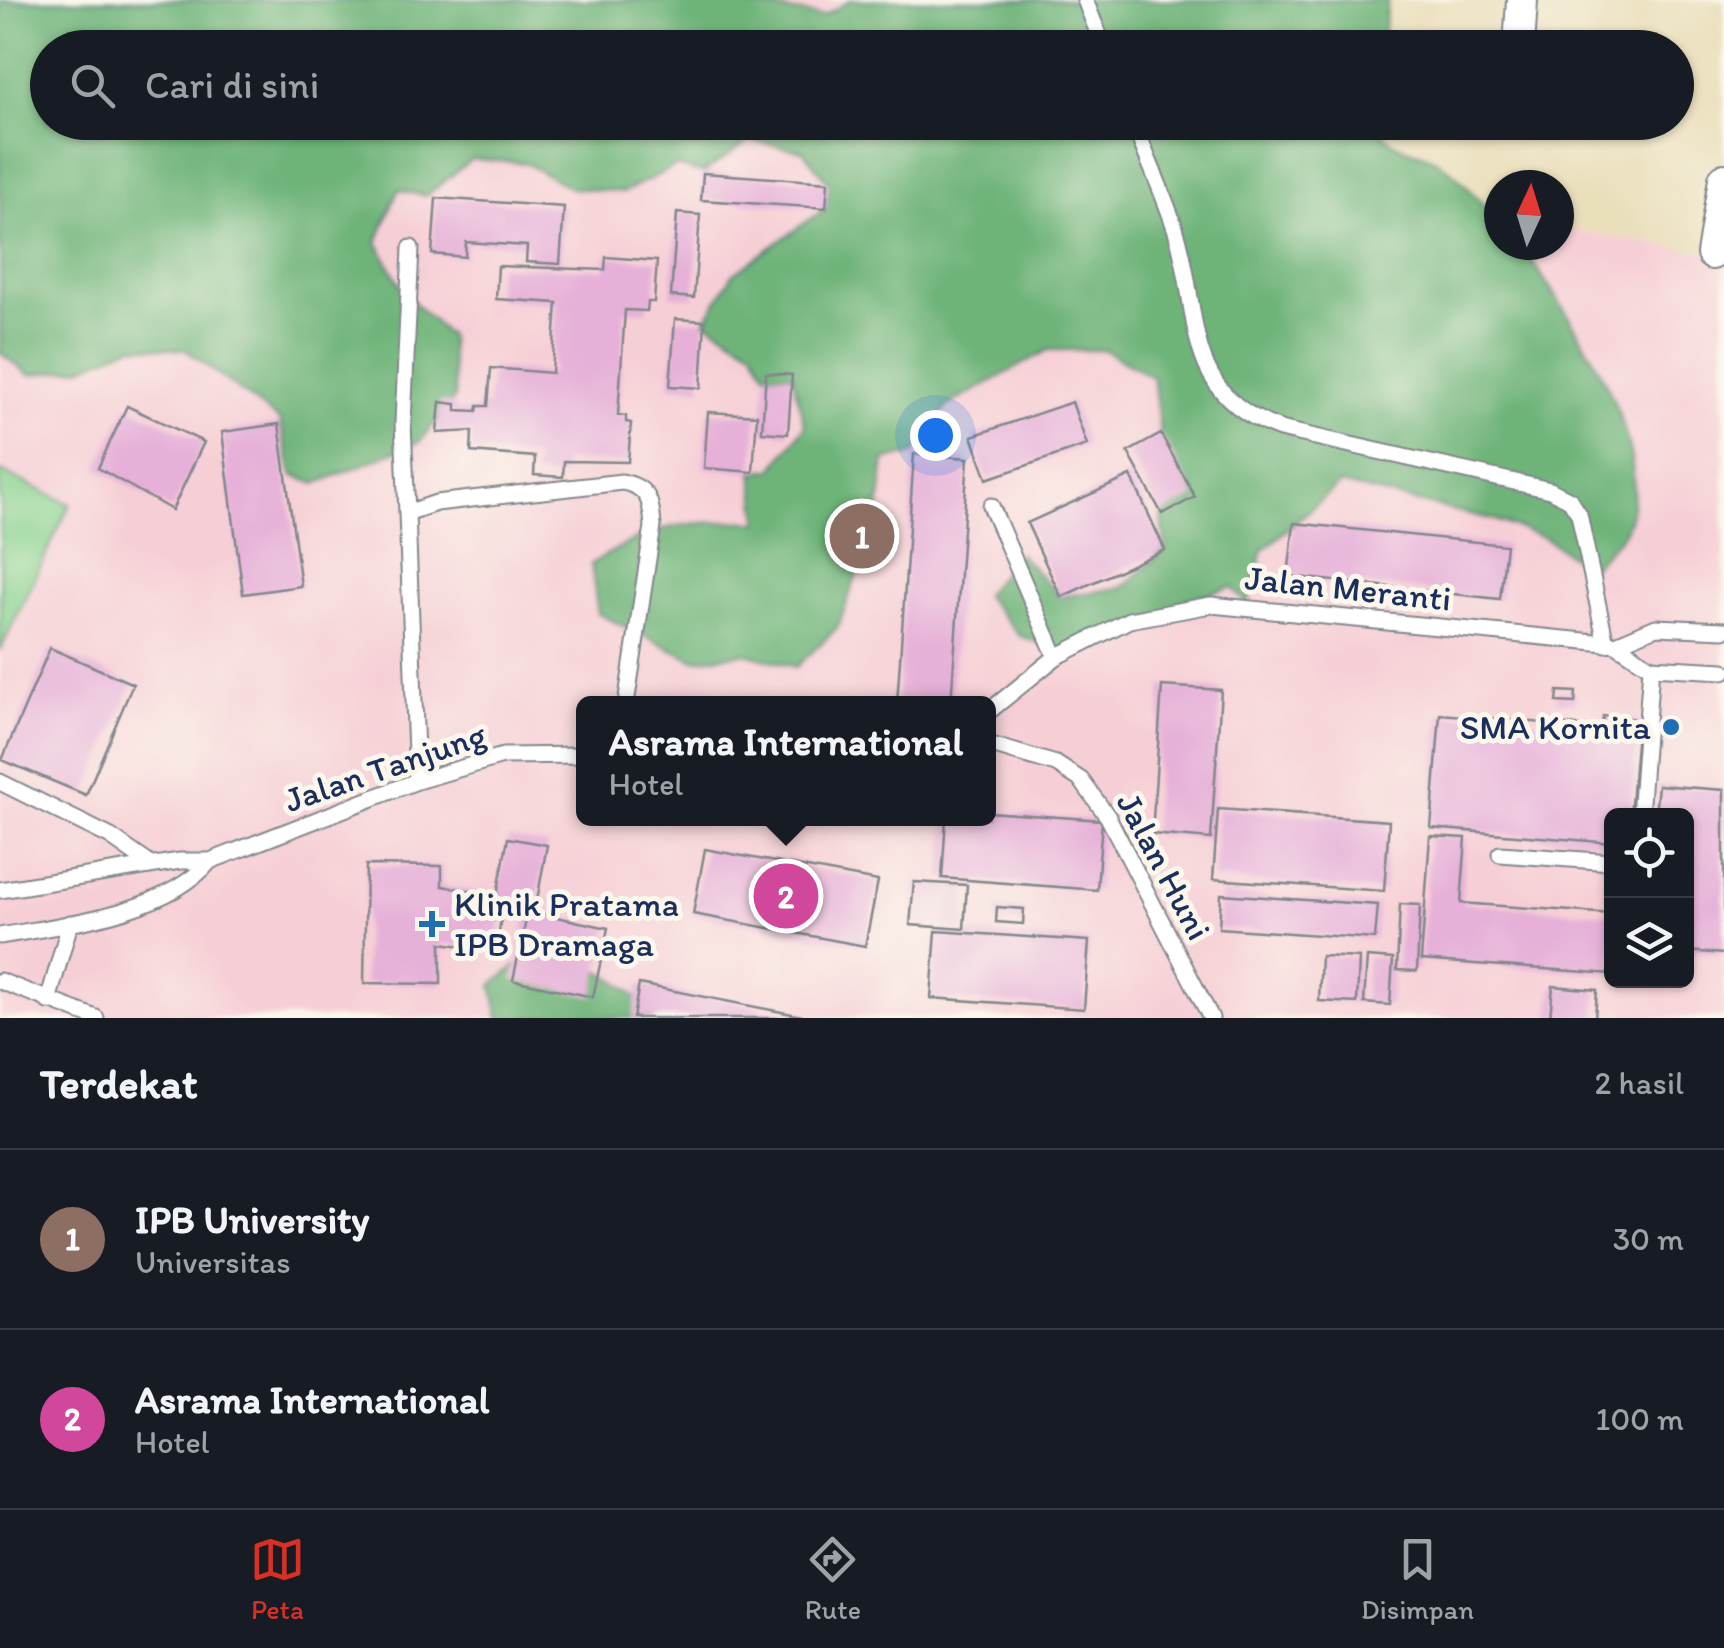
<!DOCTYPE html>
<html lang="id">
<style>
:root{--surface:#171b24;--page:#242831;--text:#f1f3f6;--muted:#9ea1a6;--line:#363941;--accent:#d93025}
body{margin:0;font-family:Itim,sans-serif;background:var(--page);color:var(--text)}
.controls{position:absolute;right:30px;bottom:30px;display:grid;overflow:hidden;border-radius:15px;box-shadow:0 2px 8px #0004}
.controls button{width:90px;height:90px;display:grid;place-items:center;padding:0;border:0;border-bottom:2px solid var(--line);background:var(--surface);color:var(--text);font:50px sans-serif}
.compass{position:absolute;left:1484px;top:170px;width:90px;height:90px;border-radius:50%;background:var(--surface);box-shadow:0 2px 8px #0004;rotate:4deg}
.you{position:absolute;left:935px;top:435px;width:35px;height:35px;margin:-25px;border:8px solid #fff;border-radius:50%;background:#1a73e8;box-shadow:0 0 0 15px #1a73e833}
.badge{display:grid;place-items:center;width:65px;height:65px;border-radius:50%;background:var(--accent);color:#fff;font-size:32px;font-weight:700}
.pin{position:absolute;translate:-50% -50%;border:5px solid #fff;box-shadow:0 2px 10px #0006}
.popup{position:absolute;left:576px;top:696px;width:420px;height:130px;box-sizing:border-box;display:grid;place-content:center;border-radius:15px;background:var(--surface);filter:drop-shadow(0 2px 8px #0005);font-size:32px;white-space:nowrap;color:var(--muted)}
.popup b{font-size:38px;color:var(--text)}
.popup::after{content:'';position:absolute;left:50%;top:100%;margin-left:-20px;border:20px solid transparent;border-top-color:var(--surface)}
.list{margin:0;padding:0;list-style:none}
h2{display:flex;justify-content:space-between;align-items:center;height:130px;margin:0;padding:0 40px;font-size:42px}
h2 small{font-size:32px;font-weight:400;color:var(--muted)}
.list li{display:grid;grid-template-columns:65px 1fr auto;gap:30px;align-items:center;box-sizing:border-box;height:180px;padding:0 40px;border-top:2px solid var(--line)}
.list b{display:block;font-size:38px;white-space:nowrap}
.list p{margin:0;font-size:32px;white-space:nowrap;color:var(--muted)}
.list em{font-size:32px;font-style:normal;color:var(--muted)}
.icon{flex:none;width:55px;height:55px;fill:none;stroke:currentColor;stroke-width:2;stroke-linecap:round;stroke-linejoin:round}
.map{position:relative;flex:none;width:1724px;height:1018px;overflow:hidden}
.search{position:absolute;background:var(--surface);box-shadow:0 2px 8px #0004;left:30px;right:30px;top:30px;height:110px;display:flex;align-items:center;gap:25px;box-sizing:border-box;padding:0 35px;border-radius:55px;color:var(--muted);font-size:38px}
.sheet{height:490px;background:var(--surface)}
nav{display:flex;justify-content:space-around;align-items:center;box-sizing:border-box;height:140px;border-top:2px solid var(--line);background:var(--surface);font-size:28px;color:var(--muted)}
nav a{display:grid;justify-items:center;gap:5px}
nav .on{color:var(--accent)}
.map>svg:first-child{display:block}
</style>
<div class="map">
<svg width="1724" height="1018" viewBox="0 0 1724 1018">
<rect width="100%" height="100%" fill="#fbf7ec"/>
<filter id="ink" filterUnits="userSpaceOnUse"><feTurbulence type="fractalNoise" baseFrequency=".01" numOctaves="2"/><feDisplacementMap in="SourceGraphic" scale="20" xChannelSelector="R" yChannelSelector="G"/><feConvolveMatrix kernelMatrix="1 2 1 2 8 2 1 2 1" color-interpolation-filters="sRGB"/></filter>
<filter id="wash" filterUnits="userSpaceOnUse"><feTurbulence type="fractalNoise" baseFrequency=".0048" numOctaves="4" result="noise"/><feDisplacementMap in="SourceGraphic" scale="40" xChannelSelector="R" yChannelSelector="G"/><feGaussianBlur stdDeviation="2.25" result="paint"/><feColorMatrix in="noise" values="0 0 0 0 0 0 0 0 0 0 0 0 0 0 0 0 0 1.4 0 .05"/><feComposite in="paint" operator="in"/></filter>
<g filter="url(#wash)">
<rect width="100%" height="100%" fill="#eadfbb"/>
<path fill="#f6cfd6" fill-rule="evenodd" d="M0 0H1370L1357 48H48V122L1336 123 1318 188 1499 218V245H1559V228L1724 256V1018H0ZM584 704H988V818H584ZM1612 816H1686V981H1612Z"/>
<path fill="#88d28e" stroke="#528076" stroke-width="2.5" d="M0 471 70 504 0 651Z"/>
<path fill="#6eb479" stroke="#44726c" stroke-width="2.5" d="M0 0H737L740 4 823 16 851 0H1388L1381 48H48V122L1375 123C1393 154 1415 146 1442 164 1463 179 1481 204 1499 223V245H1519L1525 251C1571 319 1656 437 1628 523 1623 539 1600 557 1589 569L1544 537 1495 520 1340 484 1263 550 1247 606 1232 587 1181 601 1128 633 1073 655 1020 636 984 595 1019 554 1061 597 1124 587 1165 550 1162 514 1167 483 1153 378 1105 350H1048L947 406 914 454 885 460 878 516 838 627 796 667 746 653 695 660 598 614 591 564C658 523 682 521 759 522L753 472 773 469 805 426 792 375 766 373 753 350 705 321 733 274 826 208 828 182 803 151 750 140 703 173 676 166 624 192 571 188 525 163 472 159 426 196 398 190 377 242 405 294 449 336 455 397 420 441 316 484 292 475 280 421 186 350 132 346 81 368 30 375 0 353Z
M534 952C585 962 621 972 652 1018H499L492 985Z"/>
<g id="blocks">
<path fill="#e6b0d8" d="M703 173 828 182 826 208 701 200Z
M436 198 564 207 560 264 526 262 527 246 466 242 465 257 432 254Z
M677 213 700 215 694 298 671 296Z
M606 257 657 261 654 302H648L647 311 625 310 618 415 626 416V422L631 423 628 462 564 461 563 477 534 475 535 457 471 452 472 431 437 433 440 402 456 404V410L477 411 478 406H488L491 368 552 373 557 303 496 299 498 266 605 270Z
M675 319 705 321 701 388 670 386Z
M766 373 792 375 788 434 762 432Z
M1072 402 1087 445 987 479 972 436Z
M127 406 204 442 172 510 98 468Z
M708 412 757 415 753 472 704 468Z
M279 424 301 586 243 594 222 432Z
M1161 434 1195 497 1162 514 1128 452Z
M914 454 968 458 951 704H897Z
M1131 476 1165 550 1061 597 1027 523Z
M1294 523 1506 545 1500 599 1288 576Z
M50 648 133 684 86 795 2 760Z
M1162 686 1221 690 1211 839 1152 834Z
M1558 691 1576 692 1575 703 1557 702Z
M1440 714 1602 728 1603 716 1638 719 1630 816H1612V843L1431 828Z
M1658 785 1724 790V954L1686 951V816H1655Z
M1218 809 1389 821 1384 891 1213 879Z
M988 812 1102 820 1097 890 942 878 946 818H988Z
M1430 836 1466 838 1461 903 1612 914V974L1421 960Z
M508 838 547 845 536 906 504 900 496 951 441 943V984L364 983 366 865 442 866V886L497 895Z
M705 849 878 881 865 946 693 914Z
M914 882 967 885 964 929 910 925Z
M1221 894 1378 905 1375 939 1219 928Z
M1400 904 1420 905 1417 971 1397 970Z
M997 907 1024 909 1023 924 996 922Z
M528 911 608 928 593 997 513 980Z
M936 931 1089 941 1084 1009 931 998Z
M1321 956 1359 958 1357 1003 1319 1001Z
M1367 957 1393 959 1390 1005 1364 1003Z
M639 984 802 1016 801 1018H633Z
M1553 986 1597 990 1595 1018H1550Z"/>
</g>
</g>
<g filter="url(#ink)">
<use href="#blocks" fill-opacity="0" stroke="#82878c" stroke-width="2.5"/>
<g fill="none" stroke-linecap="round" stroke-linejoin="round">
<g stroke="#82878c" stroke-width="19">
<path id="lane" d="M1085 0 1104 48
M1133 122C1147 158 1164 194 1176 231 1202 314 1179 393 1280 429L1550 490 1570 500 1579 514 1606 644
M991 506 1056 657
M407 513 403 423 411 248
M1616 644 1656 627 1724 630
M988 712 1056 657 1129 620 1211 605 1616 644 1651 667 1724 671
M988 744 1056 764 1081 780 1108 817 1211 1018
M417 781 407 513 436 503 622 482C649 487 651 501 653 526L626 704
M0 782 111 837 151 865
M1640 816 1651 667
M1500 854 1612 862
M0 890 180 861H210L417 781 503 756 584 755
M0 936C63 925 167 913 210 861
M0 981 96 1018
M48 1001 70 923"/>
</g>
<g stroke="#82878c" stroke-width="34">
<path id="street" d="M1519 48 1522 0
M1712 254 1724 179"/>
</g>
<use href="#lane" stroke="#fff" stroke-width="15"/>
<use href="#street" stroke="#fff" stroke-width="30"/>
</g>
</g>
<g fill="#1f6fb2" stroke="#fbf7ec" stroke-width="4">
<circle cx="1671" cy="727" r="10"/>
<path d="M427 909h10v10h10v10h-10v10h-10v-10h-10v-10h10z"/>
</g>
<g text-anchor="middle" dominant-baseline="central" stroke-width="10" stroke-linejoin="round" paint-order="stroke">
<g font-size="35" fill="#1b2f5e" stroke="#fbf7ec">
<text transform="translate(1348 588) rotate(6)">Jalan Meranti</text>
<text transform="translate(385 767) rotate(-19)">Jalan Tanjung</text>
<text transform="translate(1164 866) rotate(62)">Jalan Huni</text>
</g>
<g font-size="35" fill="#1b2f5e" stroke="#fbf7ec" text-anchor="end">
<text x="1651" y="727">SMA Kornita</text>
<text x="454" y="904" text-anchor="start">Klinik Pratama<tspan x="454" dy="40">IPB Dramaga</tspan></text>
</g>
</g>
</svg>
<div class="controls">
<button><svg class="icon" aria-label="locate" viewBox="0 0 24 24"><circle cx="12" cy="12" r="6"/><path d="M12 2v4M12 18v4M2 12h4M18 12h4"/></svg></button>
<button><svg class="icon" aria-label="layers" viewBox="0 0 24 24"><path d="M12 4l9 5-9 5-9-5zM3 14l9 5 9-5"/></svg></button>
</div>
<svg class="compass" viewBox="-18 -18 36 36"><path d="M0-13l5 13h-10z" fill="#e53935"/><path d="M0 13l5-13h-10z" fill="#9ea1a6"/></svg>
<div class="you"></div>
<div class="pin badge" style="left:862px;top:536px;background:#8d6e63">1</div>
<div class="pin badge" style="left:786px;top:896px;background:#d1479c">2</div>
<div class="popup"><b>Asrama International</b>Hotel</div>
<div class="search"><svg class="icon" aria-label="search" viewBox="0 0 24 24"><circle cx="10" cy="10" r="6"/><path d="M15 15l6 6"/></svg>Cari di sini</div>
</div>
<section class="sheet">
<h2>Terdekat<small>2 hasil</small></h2>
<ul class="list">
<li><span class="badge" style="background:#8d6e63">1</span><div><b>IPB University</b><p>Universitas</p></div><em>30 m</em></li>
<li><span class="badge" style="background:#d1479c">2</span><div><b>Asrama International</b><p>Hotel</p></div><em>100 m</em></li>
</ul>
</section>
<nav>
<a class="on"><svg class="icon" aria-label="map" viewBox="0 0 24 24"><path d="M3 6l6-2 6 2 6-2v14l-6 2-6-2-6 2zM9 4v14M15 6v14"/></svg>Peta</a>
<a><svg class="icon" aria-label="directions" viewBox="0 0 24 24"><path d="M12 3l9 9-9 9-9-9zM9 14v-3h6M13 9l2 2-2 2"/></svg>Rute</a>
<a><svg class="icon" aria-label="saved" viewBox="0 0 24 24"><path d="M7 4h10v16l-5-4-5 4z"/></svg>Disimpan</a>
</nav>
